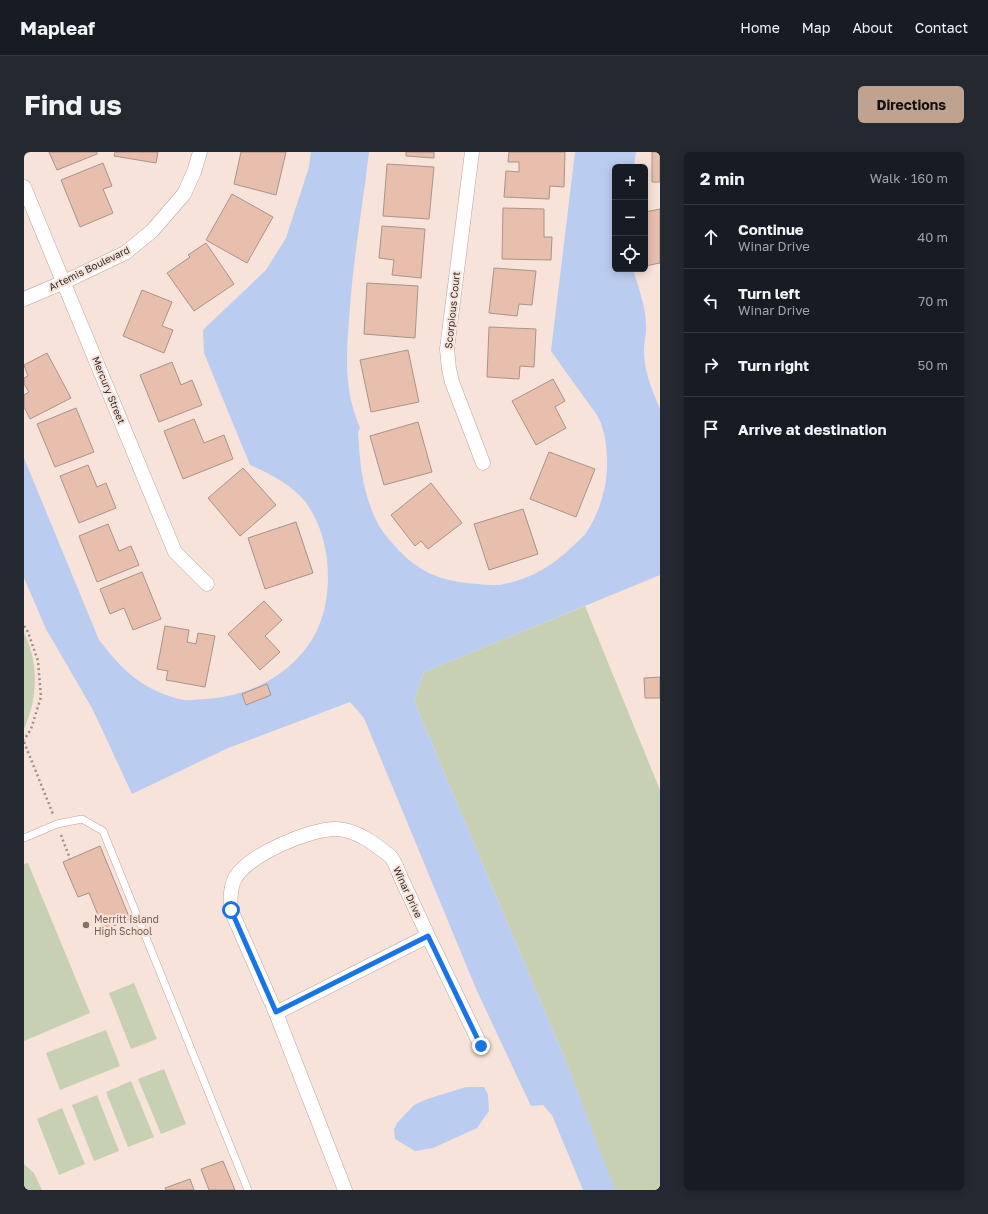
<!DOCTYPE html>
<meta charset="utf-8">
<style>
:root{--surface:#171b24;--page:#242831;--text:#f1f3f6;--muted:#9ea1a6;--line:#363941;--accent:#c0a290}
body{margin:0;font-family:"Golos Text",sans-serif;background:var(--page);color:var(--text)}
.controls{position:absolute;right:12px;top:12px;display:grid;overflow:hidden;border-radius:6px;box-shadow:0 2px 10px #0003}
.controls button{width:36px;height:36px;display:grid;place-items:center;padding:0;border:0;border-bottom:1px solid var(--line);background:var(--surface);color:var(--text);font:20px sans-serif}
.stop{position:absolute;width:12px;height:12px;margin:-9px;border:3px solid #1a73e8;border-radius:50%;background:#fff}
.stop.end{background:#1a73e8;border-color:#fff;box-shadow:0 1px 4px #0008}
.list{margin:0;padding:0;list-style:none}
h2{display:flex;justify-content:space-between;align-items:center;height:52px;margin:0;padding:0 16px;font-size:17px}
h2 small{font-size:13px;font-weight:400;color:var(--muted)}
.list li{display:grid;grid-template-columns:26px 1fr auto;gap:12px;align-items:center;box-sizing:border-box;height:64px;padding:0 16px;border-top:1px solid var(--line)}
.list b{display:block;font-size:15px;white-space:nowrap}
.list p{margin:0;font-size:13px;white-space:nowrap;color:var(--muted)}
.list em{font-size:13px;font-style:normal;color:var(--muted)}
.icon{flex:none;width:22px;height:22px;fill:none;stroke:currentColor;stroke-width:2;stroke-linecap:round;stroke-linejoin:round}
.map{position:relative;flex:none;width:636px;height:1038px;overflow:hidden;border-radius:6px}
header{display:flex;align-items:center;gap:24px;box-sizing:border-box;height:56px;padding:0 20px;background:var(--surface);border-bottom:1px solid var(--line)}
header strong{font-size:19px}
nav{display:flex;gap:22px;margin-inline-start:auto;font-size:14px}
.intro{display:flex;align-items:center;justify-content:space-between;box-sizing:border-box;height:96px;padding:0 24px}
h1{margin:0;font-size:28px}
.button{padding:10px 18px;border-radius:6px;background:var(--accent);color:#111;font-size:14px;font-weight:700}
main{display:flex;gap:24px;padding:0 24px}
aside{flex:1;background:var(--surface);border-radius:6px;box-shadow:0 2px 10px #0003}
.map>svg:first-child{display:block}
</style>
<header>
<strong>Mapleaf</strong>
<nav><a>Home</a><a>Map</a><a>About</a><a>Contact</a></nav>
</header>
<div class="intro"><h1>Find us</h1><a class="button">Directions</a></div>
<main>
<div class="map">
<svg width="636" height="1038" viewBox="0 0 636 1038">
<rect width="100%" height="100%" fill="#f7e3d9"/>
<path fill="#c8d0b3" d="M561 454 636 638V1038H591L589 1034 543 912 390 549 400 520Z
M0 481C15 511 14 546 0 577Z
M4 711 66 861 0 889V712Z
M110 831 133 887 107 897 85 841Z
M82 878 96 914 36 938 22 901Z
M140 917 162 972 137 982 114 927Z
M107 929 130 985 104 995 82 940Z
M73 943 95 999 70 1009 48 953Z
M38 956 61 1012 35 1023 13 967Z
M0 1012 10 1021 18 1038H0Z"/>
<path fill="#baccf0" d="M287 0H345C339 51 330 102 326 154 323 198 318 234 336 276L334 280C336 312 338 338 352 368 356 377 363 385 370 393 393 420 418 430 454 432 463 433 473 434 481 432 509 426 531 412 551 392 554 389 559 385 562 381 583 350 589 308 577 271 572 260 564 251 557 241 547 227 537 213 527 199L551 0H612L610 15H591V117H609C614 135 621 152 622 171 623 180 620 189 620 198 620 220 628 238 636 257V423L400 520 390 549 543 912 591 1038H559L528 963 519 953 507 954 453 839 340 566 326 550 204 596 108 642 69 558 22 477 0 426V306L75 488C87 503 99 518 115 529 127 538 145 545 160 548 166 549 174 547 181 547 221 545 259 527 283 495 312 457 310 390 283 352 270 334 246 321 226 313L180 201 179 178 242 118 262 86 285 15Z
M442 935H460L464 943 465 959 453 976 409 996 391 999 371 987 370 977 373 971 390 953 403 947Z"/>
<path fill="#e7bfac" stroke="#a7948b" d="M25 0H73V2L33 18Z
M91 0H134L132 11 90 4Z
M217 0H262L252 43 210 32Z
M382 0H410V6L382 4Z
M485 0H541L540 35 526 34 525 47 480 45 482 19 495 20V10H484Z
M628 0H636V30H628Z
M79 11 88 34 79 37 89 61 56 75 37 28Z
M363 12 410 15 405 67 359 64Z
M208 42 249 65 223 111 182 88Z
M479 56 520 57V85H528L527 108 478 107Z
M636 57V111L621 114V69H622L621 60Z
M358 74 401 77 397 126 368 123 370 108 355 106Z
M182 91 210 132 170 159 143 121 166 105 164 103Z
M470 116 512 119 508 153 495 152 493 164 465 161Z
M343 131 394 134 391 186 340 182Z
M118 138 148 150 138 174 149 178 140 201 99 184Z
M465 175 512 177 510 215 496 214 495 227 463 225Z
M384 198 395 250 347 260 336 208Z
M23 201 47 246 6 267 0 255V243L5 240 0 232V226L4 224 0 213Z
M148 210 157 233 168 228 178 253 135 270 116 223Z
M529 227 541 249 531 255 542 276 512 293 488 249Z
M52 256 70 300 31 315 13 272Z
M170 267 180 291 200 283 209 307 159 327 140 279Z
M394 270 408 320 360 333 346 284Z
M525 300 571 317 552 365 506 347Z
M64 313 73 335 82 331 92 356 55 371 36 324Z
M219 316 252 353 216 384 184 346Z
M407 331 438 371 404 397 397 389 391 394 367 363Z
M499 357 514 402 465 418 450 372Z
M272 370 289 421 241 437 224 386Z
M84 372 95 399 107 394 115 413 73 430 55 384Z
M118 420 137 467 109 478 100 456 86 462 76 437Z
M240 449 258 468 241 484 256 500 236 518 204 482Z
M141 474 165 478 163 490 172 492 174 481 191 484 181 535 142 528 144 519 133 517Z
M636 525V546H621L620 526Z
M243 532 247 543 222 553 218 542Z
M76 694 106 767 80 778 65 741 54 745 39 710Z
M199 1009 211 1038H185L177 1017Z
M166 1027 170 1038H142L141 1036Z"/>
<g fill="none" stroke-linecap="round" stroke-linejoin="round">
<g stroke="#baa69d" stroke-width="8">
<path id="lane" d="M0 686 33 672 58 667 79 679 224 1038"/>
</g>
<g stroke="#baa69d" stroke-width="15">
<path id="street" d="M448 0 423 197 425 217 428 230 459 311
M0 35 151 400 183 432
M0 147 40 130 101 101 128 79 160 42 170 20 176 0
M404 784 457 894
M252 861 207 758C206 747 206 736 211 726 224 703 287 676 313 677 333 678 351 692 366 704 371 709 374 719 377 726 386 745 395 764 404 784L252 861 321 1038"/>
</g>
<path stroke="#9e8f88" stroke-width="2.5" stroke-dasharray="2 3" stroke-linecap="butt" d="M0 474 4 480 14 509 17 545 7 577 0 588
M0 590 29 662
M37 683 46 707"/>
<use href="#lane" stroke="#fff" stroke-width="7"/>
<use href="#street" stroke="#fff" stroke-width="14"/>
</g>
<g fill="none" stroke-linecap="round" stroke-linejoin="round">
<path stroke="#1a73e8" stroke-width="5" d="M207 758 252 860 404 784 457 894"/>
</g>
<circle fill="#8d6e63" stroke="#f7e3d9" stroke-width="1.5" cx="62" cy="773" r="4"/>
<g text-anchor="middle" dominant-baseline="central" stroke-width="4" stroke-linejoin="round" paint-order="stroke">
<g font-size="10" fill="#322b27" stroke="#f7e3d9">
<text transform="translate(65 116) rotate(-26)">Artemis Boulevard</text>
<text transform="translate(428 158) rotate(-84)">Scorpious Court</text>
<text transform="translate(85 238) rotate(68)">Mercury Street</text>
<text transform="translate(384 740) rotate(65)">Winar Drive</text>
</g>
<g font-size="10" fill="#785e54" stroke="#f7e3d9" text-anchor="start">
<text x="70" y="767">Merritt Island<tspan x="70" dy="12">High School</tspan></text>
</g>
</g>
</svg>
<div class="controls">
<button>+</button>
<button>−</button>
<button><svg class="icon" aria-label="locate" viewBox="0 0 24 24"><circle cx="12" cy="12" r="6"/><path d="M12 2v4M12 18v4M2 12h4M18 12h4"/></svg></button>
</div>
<div class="stop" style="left:207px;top:758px"></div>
<div class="stop end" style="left:457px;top:894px"></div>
</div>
<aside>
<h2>2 min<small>Walk · 160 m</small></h2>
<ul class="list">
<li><svg class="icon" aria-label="ahead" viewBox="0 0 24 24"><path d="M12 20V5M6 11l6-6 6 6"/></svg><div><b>Continue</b><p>Winar Drive</p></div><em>40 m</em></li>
<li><svg class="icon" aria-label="left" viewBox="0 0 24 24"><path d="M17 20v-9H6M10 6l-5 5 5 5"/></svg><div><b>Turn left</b><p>Winar Drive</p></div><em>70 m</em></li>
<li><svg class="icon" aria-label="right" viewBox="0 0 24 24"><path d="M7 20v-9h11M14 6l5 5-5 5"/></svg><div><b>Turn right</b></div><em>50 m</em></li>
<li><svg class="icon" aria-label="arrive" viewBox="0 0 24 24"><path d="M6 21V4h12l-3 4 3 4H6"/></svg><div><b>Arrive at destination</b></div></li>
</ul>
</aside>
</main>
